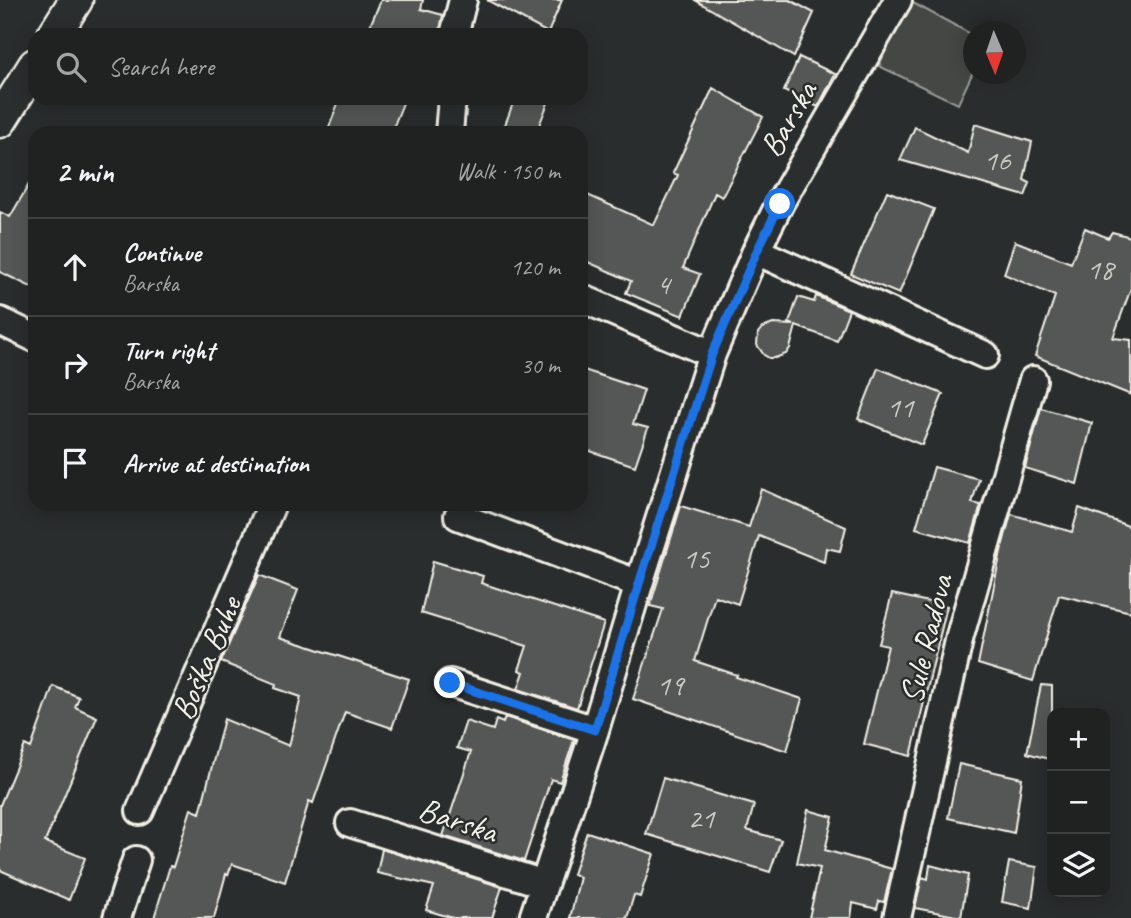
<!DOCTYPE html>
<meta charset="utf-8">
<style>
:root{--surface:#202222;--page:#2d2f2f;--text:#f1f3f6;--muted:#a2a4a5;--line:#3d3f40}
body{margin:0;font-family:Caveat,sans-serif;background:var(--page);color:var(--text)}
.controls{position:absolute;right:21px;bottom:21px;display:grid;overflow:hidden;border-radius:14px;box-shadow:0 4px 18px #0003}
.controls button{width:63px;height:63px;display:grid;place-items:center;padding:0;border:0;border-bottom:2px solid var(--line);background:var(--surface);color:var(--text);font:35px sans-serif}
.compass{position:absolute;left:963px;top:21px;width:63px;height:63px;border-radius:50%;background:var(--surface);box-shadow:0 4px 18px #0003;rotate:178deg}
.stop{position:absolute;width:21px;height:21px;margin:-16px;border:5px solid #1a73e8;border-radius:50%;background:#fff}
.stop.end{background:#1a73e8;border-color:#fff;box-shadow:0 2px 7px #0008}
.list{margin:0;padding:0;list-style:none}
h2{display:flex;justify-content:space-between;align-items:center;height:91px;margin:0;padding:0 28px;font-size:30px}
h2 small{font-size:23px;font-weight:400;color:var(--muted)}
.list li{display:grid;grid-template-columns:46px 1fr auto;gap:21px;align-items:center;box-sizing:border-box;height:98px;padding:0 28px;border-top:2px solid var(--line)}
.list b{display:block;font-size:26px;white-space:nowrap}
.list p{margin:0;font-size:23px;white-space:nowrap;color:var(--muted)}
.list em{font-size:23px;font-style:normal;color:var(--muted)}
.icon{flex:none;width:38px;height:38px;fill:none;stroke:currentColor;stroke-width:2;stroke-linecap:round;stroke-linejoin:round}
.map{position:relative;flex:none;width:1131px;height:918px;overflow:hidden}
.search{position:absolute;background:var(--surface);box-shadow:0 4px 18px #0003;left:28px;top:28px;width:560px;height:77px;display:flex;align-items:center;gap:18px;box-sizing:border-box;padding:0 24px;border-radius:21px;color:var(--muted);font-size:26px}
.panel{position:absolute;background:var(--surface);box-shadow:0 4px 18px #0003;left:28px;top:126px;width:560px;height:385px;border-radius:21px}
.map>svg:first-child{display:block}
</style>
<div class="map">
<svg width="1131" height="918" viewBox="0 0 1131 918">
<rect width="100%" height="100%" fill="#2a2d2e"/>
<filter id="ink" filterUnits="userSpaceOnUse"><feTurbulence type="fractalNoise" baseFrequency=".0143" numOctaves="2"/><feDisplacementMap in="SourceGraphic" scale="14" xChannelSelector="R" yChannelSelector="G"/><feConvolveMatrix kernelMatrix="1 2 1 2 8 2 1 2 1" color-interpolation-filters="sRGB"/></filter>
<g filter="url(#ink)">
<path fill="#444645" stroke="#9c9c96" stroke-width="2" d="M913 3 973 35V72L958 104 879 66 896 26Z"/>
<path fill="#555756" stroke="#f4f1e8" stroke-width="2" d="M381 0H423L421 9 443 15 439 35H366Z
M487 0H562L548 33Z
M695 0H790L814 13 794 57Z
M799 57 835 74 818 107 784 91Z
M713 88 763 117 722 197 715 193 683 268 700 274 683 316 626 293 631 281 581 259V192L654 225 678 175 673 173Z
M340 98H405L391 133H327Z
M515 98H550L536 133H502Z
M975 124 1032 142 1024 180 1030 183 1025 196 900 160 915 127 968 153Z
M35 174V289L0 272V212L10 217Z
M887 191 934 209 899 294 851 274Z
M1085 228 1108 238 1112 232 1131 237V288L1113 338 1131 340V395L1035 356 1055 296 1004 274 1015 241 1071 263Z
M816 296 849 310 837 341 796 326 790 348 786 354 775 358H769L764 355 757 345 758 333 762 328 773 324 794 325 789 323 798 297 814 302Z
M878 368 943 394 922 445 858 419Z
M581 369 644 390 633 424 648 428 635 466 581 448Z
M1041 408 1092 423 1077 484 1025 468Z
M934 467 979 479 972 503 981 505 970 543 916 528Z
M761 489 846 527 840 551 826 548 824 562 759 536 738 604 715 596 695 661 737 675 736 677 802 699 787 751 633 699 663 609 650 606 681 506 749 527Z
M1079 508 1131 527V612L1059 595 1033 681 978 664 1001 551 1011 514 1072 532Z
M433 561 483 576 481 583 604 623 577 708 518 689 524 672 519 670 527 646 421 613Z
M259 575 298 590 280 637 409 679 392 728 345 712 313 803 309 801 285 882 232 864 228 875 226 874 214 918H154L170 866 173 867 191 809 200 813 224 719 289 746 301 697 275 688 276 684 221 662Z
M892 594 947 606 911 756 864 744 888 646 879 644Z
M1041 685 1052 686V760L1027 753Z
M53 686 79 697 75 707 97 717 45 842 85 858 69 900 0 870V805L25 745 31 748Z
M505 717 574 740 560 782 551 779 524 861 443 836 471 752 457 748 466 721 493 730 496 720 503 723Z
M959 764 1022 778 1014 833 948 818Z
M663 778 754 805 747 830 781 840 770 872 646 834Z
M808 810 833 817 825 850 892 869 884 902 879 901 877 909 853 903 851 918H809L820 868 797 863Z
M587 832 654 854 640 897 634 895 627 918H570L580 877 573 874Z
M382 849 502 887 492 918H453L426 910 434 886 377 873Z
M1009 862 1037 867 1031 908 1002 902Z
M930 865 968 875 961 917 915 908 922 877 928 879Z"/>
<g fill="none" stroke-linecap="round" stroke-linejoin="round">
<g stroke="#f4f1e8" stroke-width="32">
<path id="minor" d="M454 35 463 0
M449 133 452 98
M756 251 985 355
M581 298 712 354
M0 321 35 338
M458 516 639 584
M450 683 595 730
M140 811 272 504
M350 823 544 884
M117 918 136 860
M533 918 595 730 639 584 712 354 756 251 780 203 898 0
M897 918 960 636 1033 380"/>
</g>
<g stroke="#f4f1e8" stroke-width="37">
<path id="tertiary" d="M54 35 76 0
M0 121 35 65"/>
</g>
<use href="#minor" stroke="#2a2d2e" stroke-width="26"/>
<use href="#tertiary" stroke="#2a2d2e" stroke-width="32"/>
</g>
</g>
<g fill="none" stroke-linecap="round" stroke-linejoin="round" filter="url(#ink)">
<path stroke="#1a73e8" stroke-width="9" d="M450 683 595 730 639 584 712 354 757 251 780 204"/>
</g>
<g text-anchor="middle" dominant-baseline="central" stroke-width="5" stroke-linejoin="round" paint-order="stroke">
<g font-size="30" fill="#cccac4">
<text x="997" y="160">16</text>
<text x="1100" y="269">18</text>
<text x="663" y="284">4</text>
<text x="900" y="407">11</text>
<text x="696" y="558">15</text>
<text x="670" y="685">19</text>
<text x="701" y="818">21</text>
</g>
<g font-size="33" fill="#f4f1e8" stroke="#2a2d2e">
<text transform="translate(788 119) rotate(-60)">Barska</text>
<text transform="translate(926 639) rotate(-76)">Sule Radova</text>
<text transform="translate(206 658) rotate(-67)">Boška Buhe</text>
<text transform="translate(458 820) rotate(18)">Barska</text>
</g>
</g>
</svg>
<div class="controls">
<button>+</button>
<button>−</button>
<button><svg class="icon" aria-label="layers" viewBox="0 0 24 24"><path d="M12 4l9 5-9 5-9-5zM3 14l9 5 9-5"/></svg></button>
</div>
<svg class="compass" viewBox="-18 -18 36 36"><path d="M0-13l5 13h-10z" fill="#e53935"/><path d="M0 13l5-13h-10z" fill="#a2a4a5"/></svg>
<div class="stop" style="left:780px;top:204px"></div>
<div class="stop end" style="left:450px;top:683px"></div>
<div class="search"><svg class="icon" aria-label="search" viewBox="0 0 24 24"><circle cx="10" cy="10" r="6"/><path d="M15 15l6 6"/></svg>Search here</div>
<section class="panel">
<h2>2 min<small>Walk · 150 m</small></h2>
<ul class="list">
<li><svg class="icon" aria-label="ahead" viewBox="0 0 24 24"><path d="M12 20V5M6 11l6-6 6 6"/></svg><div><b>Continue</b><p>Barska</p></div><em>120 m</em></li>
<li><svg class="icon" aria-label="right" viewBox="0 0 24 24"><path d="M7 20v-9h11M14 6l5 5-5 5"/></svg><div><b>Turn right</b><p>Barska</p></div><em>30 m</em></li>
<li><svg class="icon" aria-label="arrive" viewBox="0 0 24 24"><path d="M6 21V4h12l-3 4 3 4H6"/></svg><div><b>Arrive at destination</b></div></li>
</ul>
</section>
</div>
